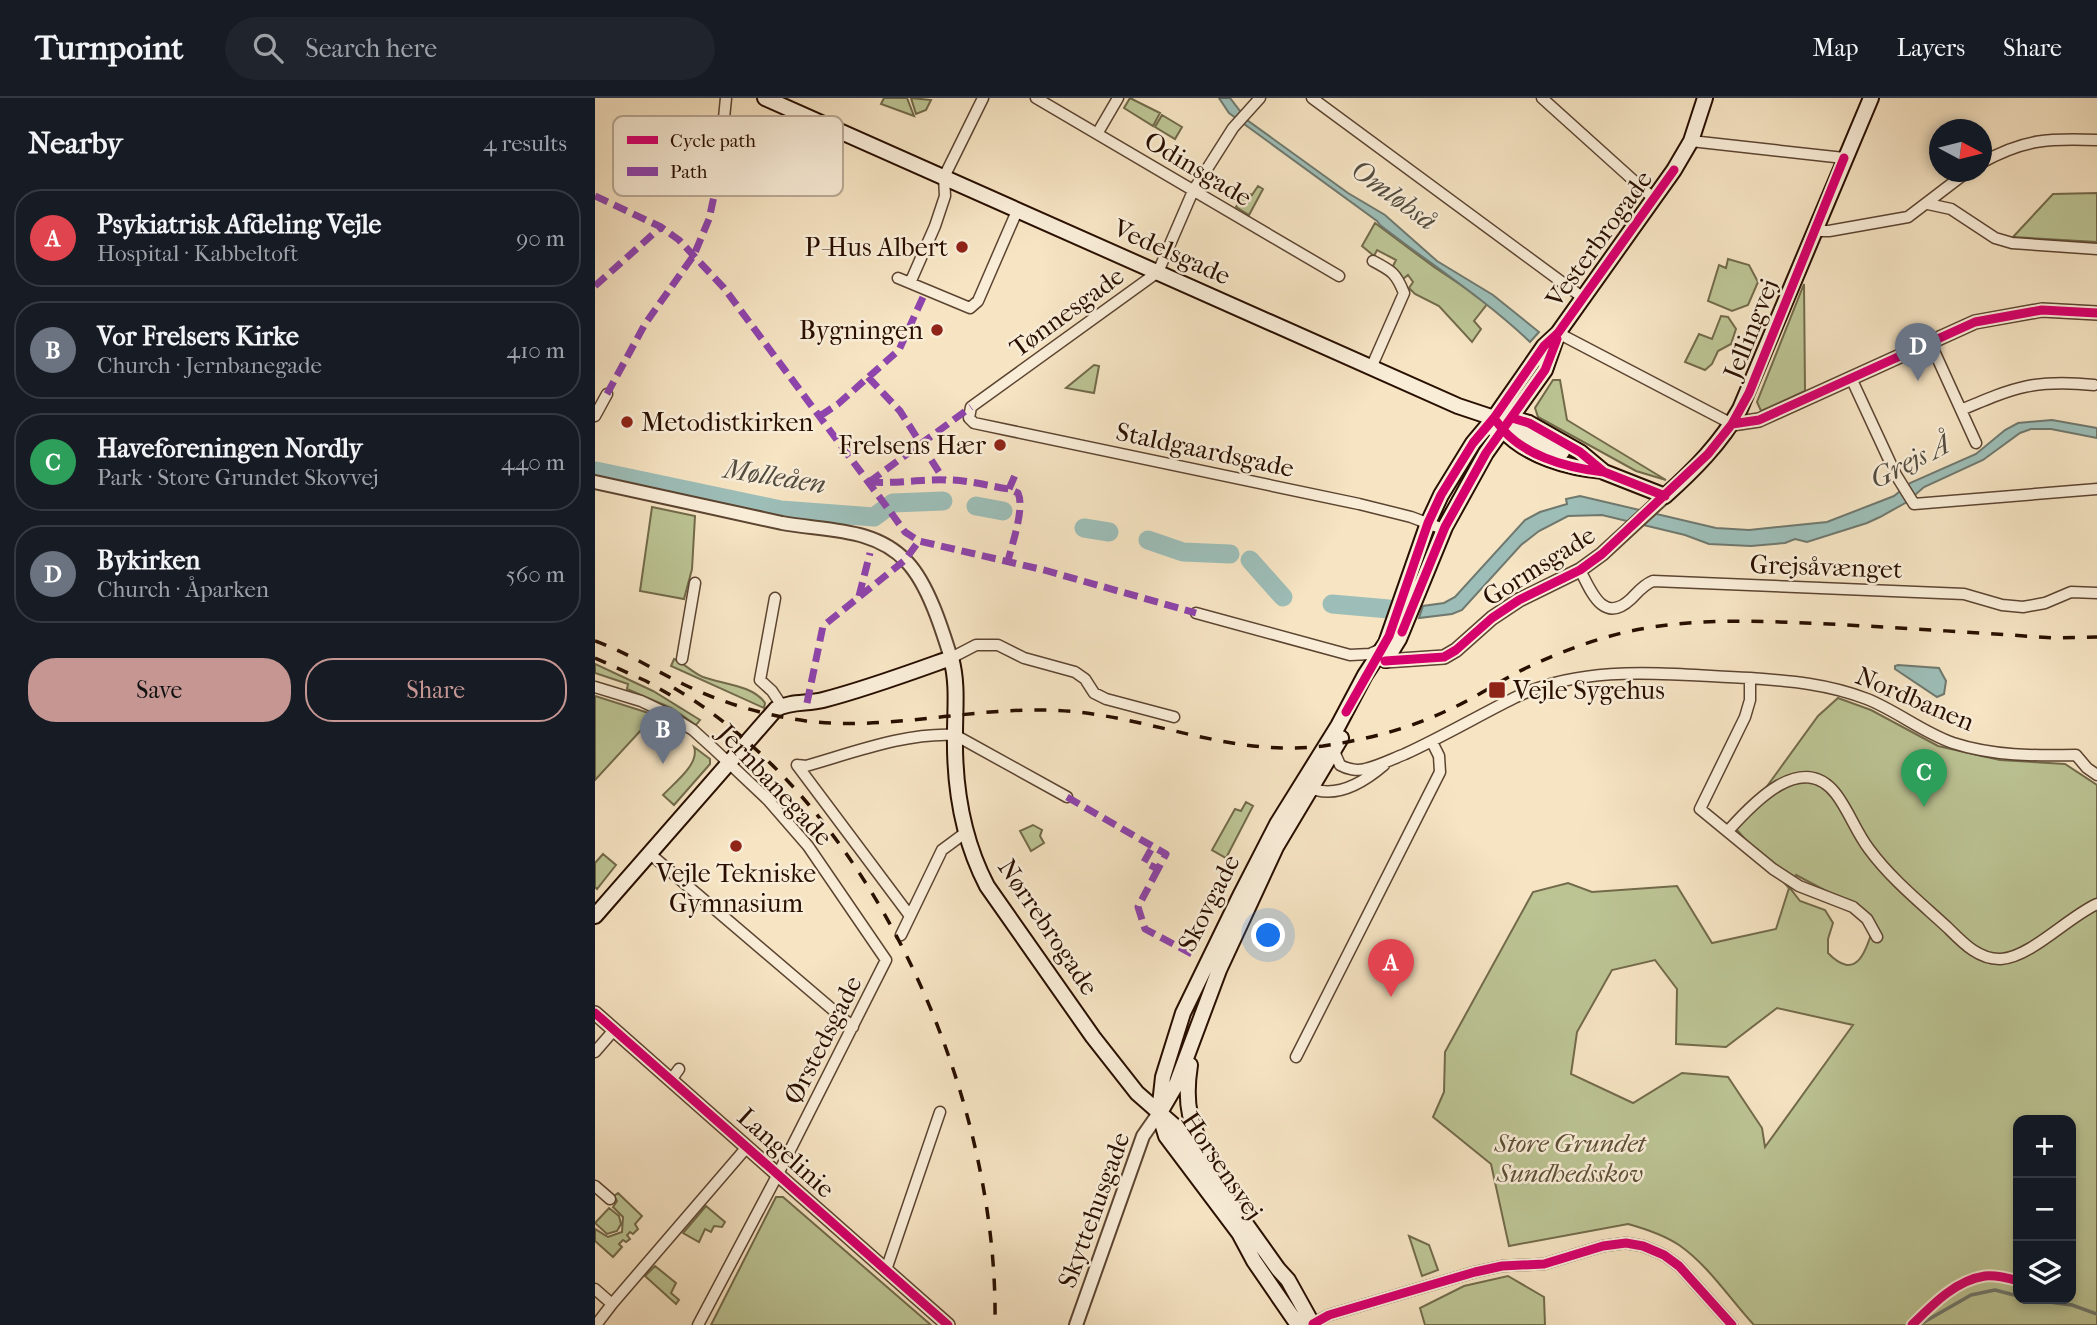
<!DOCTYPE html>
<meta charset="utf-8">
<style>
:root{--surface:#171b24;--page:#20242c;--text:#f1f3f6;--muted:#9ea1a6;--line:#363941;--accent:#c59692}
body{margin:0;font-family:"IM FELL French Canon",serif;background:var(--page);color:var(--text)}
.controls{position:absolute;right:21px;bottom:21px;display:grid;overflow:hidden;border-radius:14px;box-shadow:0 4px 10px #0003}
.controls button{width:63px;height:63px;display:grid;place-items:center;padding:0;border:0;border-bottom:2px solid var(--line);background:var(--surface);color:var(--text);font:35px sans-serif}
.compass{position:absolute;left:1334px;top:21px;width:63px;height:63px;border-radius:50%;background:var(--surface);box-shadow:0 4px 10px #0003;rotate:97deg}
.you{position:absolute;left:674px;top:838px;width:24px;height:24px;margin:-18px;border:5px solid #fff;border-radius:50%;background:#1a73e8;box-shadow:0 0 0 10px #1a73e833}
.badge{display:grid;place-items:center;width:46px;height:46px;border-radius:50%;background:var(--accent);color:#fff;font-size:23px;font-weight:700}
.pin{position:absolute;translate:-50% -58px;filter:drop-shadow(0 2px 4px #0008)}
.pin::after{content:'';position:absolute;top:37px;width:24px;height:21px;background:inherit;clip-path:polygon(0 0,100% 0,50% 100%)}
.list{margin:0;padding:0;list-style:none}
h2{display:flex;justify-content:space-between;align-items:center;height:91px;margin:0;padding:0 28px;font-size:30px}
h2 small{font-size:23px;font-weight:400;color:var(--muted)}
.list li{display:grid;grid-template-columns:46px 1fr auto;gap:21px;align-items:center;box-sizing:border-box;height:98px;margin:0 14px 14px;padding:0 14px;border:2px solid var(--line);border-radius:28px}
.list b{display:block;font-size:26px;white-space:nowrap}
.list p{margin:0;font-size:23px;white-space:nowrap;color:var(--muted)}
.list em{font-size:23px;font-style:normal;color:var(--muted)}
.actions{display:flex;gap:14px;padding:21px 28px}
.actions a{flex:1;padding:16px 0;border:2px solid var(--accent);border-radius:28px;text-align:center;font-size:24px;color:var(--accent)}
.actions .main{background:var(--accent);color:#111}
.icon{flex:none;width:38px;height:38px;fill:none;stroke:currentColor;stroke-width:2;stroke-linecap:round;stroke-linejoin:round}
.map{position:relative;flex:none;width:1502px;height:1227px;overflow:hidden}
header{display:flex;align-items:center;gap:42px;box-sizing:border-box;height:98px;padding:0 35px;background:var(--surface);border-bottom:2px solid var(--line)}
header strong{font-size:33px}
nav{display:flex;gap:38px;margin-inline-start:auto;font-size:24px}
.search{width:490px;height:63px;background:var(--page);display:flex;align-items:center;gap:18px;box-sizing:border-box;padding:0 24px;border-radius:38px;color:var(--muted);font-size:26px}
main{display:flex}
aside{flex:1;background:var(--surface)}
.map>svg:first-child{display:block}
</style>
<header>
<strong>Turnpoint</strong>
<div class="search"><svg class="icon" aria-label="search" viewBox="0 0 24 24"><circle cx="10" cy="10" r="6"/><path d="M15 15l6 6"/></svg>Search here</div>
<nav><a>Map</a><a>Layers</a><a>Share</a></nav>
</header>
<main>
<aside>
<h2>Nearby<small>4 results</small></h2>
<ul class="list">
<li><span class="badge" style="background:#e0444e">A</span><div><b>Psykiatrisk Afdeling Vejle</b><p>Hospital · Kabbeltoft</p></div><em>90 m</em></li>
<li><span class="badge" style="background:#6b7280">B</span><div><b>Vor Frelsers Kirke</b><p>Church · Jernbanegade</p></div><em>410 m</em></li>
<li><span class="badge" style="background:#2e9e5b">C</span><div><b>Haveforeningen Nordly</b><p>Park · Store Grundet Skovvej</p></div><em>440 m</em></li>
<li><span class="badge" style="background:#6b7280">D</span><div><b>Bykirken</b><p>Church · Åparken</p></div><em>560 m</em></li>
</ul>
<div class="actions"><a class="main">Save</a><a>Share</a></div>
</aside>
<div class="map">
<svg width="1502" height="1227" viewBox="0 0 1502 1227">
<rect width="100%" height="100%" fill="#f6e4c3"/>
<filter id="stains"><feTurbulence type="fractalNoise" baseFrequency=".00286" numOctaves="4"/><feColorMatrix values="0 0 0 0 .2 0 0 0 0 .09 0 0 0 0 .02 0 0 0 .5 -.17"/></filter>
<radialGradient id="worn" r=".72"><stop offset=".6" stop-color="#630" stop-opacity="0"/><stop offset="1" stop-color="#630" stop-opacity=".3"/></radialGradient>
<path fill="#bcc494" stroke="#726a4a" stroke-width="2" fill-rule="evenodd" d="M289 0H312L319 18 286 6Z
M316 0 336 2 331 12 321 16Z
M535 0 565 15 558 28 529 10Z
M567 17 587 29 580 41 560 29Z
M663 88 668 91 654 117 641 109 650 94 657 97Z
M1502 95V144L1418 139 1458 96Z
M780 125 839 169 893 205 879 223 886 231 877 244 844 208 820 196 814 190 818 184 813 177 808 181 798 168 801 162 782 152 779 158 767 148Z
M1133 161 1154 167 1163 184 1153 207 1137 213 1113 203 1124 167 1131 170Z
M1209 186 1210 293 1166 313 1162 304Z
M1126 218 1133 219 1141 231 1136 246 1123 253 1117 266 1110 272 1090 264 1104 236 1117 241Z
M499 267 504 268 499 295 471 290Z
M958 282H965L972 322 1071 382 1041 373 943 319 940 310Z
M57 409 100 418 97 471 89 501 45 493Z
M79 561C90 566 98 575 108 579 127 586 158 587 170 605L169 610 76 568Z
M0 566 58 593 105 622 101 627 76 610 32 591 33 586 0 575Z
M0 598 60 617 0 682Z
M1243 600 1276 612 1343 648 1405 662 1470 666 1502 687V1227H1159C1135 1201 1113 1167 1084 1147 1069 1137 1051 1131 1033 1126L914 1148 896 1066 838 1019 849 994 850 954 938 794 973 785 997 794 1082 788 1117 845 1181 831 1194 790 1141 731 1223 618ZM1201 777 1271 814 1278 830C1271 854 1261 884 1233 855V841L1238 825 1230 812 1205 803 1195 790ZM1060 862 1082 891 1081 946 1131 949 1182 910 1258 927 1170 1049 1167 1030 1133 979 1087 975 1038 1005 976 976 982 934 1017 872ZM1423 1022H1476V1201H1423Z
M99 649 115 661V666L79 707 68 697C79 685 105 666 99 649Z
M651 704 658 708 631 760 617 752 640 711 646 713Z
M438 727 447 732 445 738 449 745 436 753 425 733Z
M8 756 21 767 2 791 0 789V765Z
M23 1095 47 1118 40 1126 43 1131 38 1136 35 1134 32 1137 35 1141 31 1144 28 1142 24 1146 27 1149 18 1159 0 1143V1131L13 1139 27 1134 28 1119 18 1109 22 1103 19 1098Z
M181 1099H188L336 1227H116Z
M111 1108 130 1124 127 1129 119 1128 116 1134 110 1131 104 1144 88 1135Z
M14 1110 24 1118 26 1126 22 1133 12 1136 0 1125Z
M814 1138 834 1147 843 1172 827 1178Z
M60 1168 81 1185 76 1195 84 1202 81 1206 50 1178Z
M913 1178 949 1199 950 1227H830L825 1210 869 1188Z"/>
<path fill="#9dbeb8" stroke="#6f786e" stroke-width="2" d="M624 0H635L652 22 753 95 790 117 842 163 898 197 944 234 935 244C889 200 835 166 785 127L782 123 634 15Z
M1457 322 1502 330V340L1456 331H1436L1425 335 1388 362 1329 389 1312 404 1285 419 1272 425 1212 444 1200 441 1190 445 1156 448 1114 446 1090 437 1007 417 973 418 944 433 926 447 867 512 857 516 824 520 828 508 849 505 860 499 930 422 945 414 972 406 971 401 985 398 1121 430 1154 432 1232 424 1299 398 1315 385 1381 356 1410 332 1423 325Z
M1303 567 1344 570 1351 583 1349 596 1342 599 1300 571V568Z"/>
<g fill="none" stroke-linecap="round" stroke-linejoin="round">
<path stroke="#6f786e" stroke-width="3.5" d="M1432 1201 1477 1207 1502 1216
M1329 1224 1376 1197 1400 1192 1423 1198"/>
<path stroke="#9dbeb8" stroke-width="19" d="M1 373 186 412 279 419 298 405 348 403
M381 408 408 413
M489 430 514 434
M553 442 588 454 635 456
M655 462 688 499
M737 506 794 511"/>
<g stroke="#5c4431" stroke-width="13">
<path id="minor" d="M441 0 744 178
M665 0 638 30 598 93 563 174 376 309 374 320 379 325 764 406 816 419 848 431
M717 0 987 199
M947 0 1058 100
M502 36 523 0
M1096 43 1249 60
M1386 65C1429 41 1454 40 1502 42
M123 80 131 0
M1333 106 1356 111 1400 140 1417 145 1502 151
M1218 133H1234L1313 119 1372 74
M303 180 315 185 340 128 350 98 349 79 388 0
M315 185 375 210 383 203 422 113
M963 235 1137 326
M1335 244 1381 345
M776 270 809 195C801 175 797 173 778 163
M1256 280 1301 377 1319 406 1502 391
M1366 312C1420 289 1440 281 1499 287
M0 318 12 296
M985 472C996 493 1008 527 1036 501 1043 494 1048 487 1058 483L1369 496 1407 507 1428 509 1450 505 1476 494 1502 495
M180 500 165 582 177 593 187 608
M601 515 755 557 775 556 786 551
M356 560 381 547H403L429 560 480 574 490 581 499 595 511 601 579 619
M87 561 100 485
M1155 580C1196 583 1233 586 1272 601 1302 613 1327 634 1358 645 1398 658 1439 658 1481 657L1492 670 1502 677
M0 589 46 603 69 614 98 632 119 651 173 702 213 748 291 862 183 1076 103 1227
M739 653 745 667C752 671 762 673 770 671 784 668 797 661 810 656 847 639 883 618 919 600 992 564 1077 577 1155 580V602L1150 619 1105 711 1178 771 1204 788 1258 809 1272 821 1282 839
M202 667 211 668C257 655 312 634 360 637L472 699
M202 667 315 818
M711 688C739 703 768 685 789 667
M1133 733C1158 705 1207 652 1241 696 1254 713 1261 734 1274 751 1296 781 1326 805 1353 830 1368 845 1384 862 1406 861 1436 859 1473 819 1502 806
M54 755 258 929
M306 837 347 752 370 735
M0 954 19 932
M701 959 845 674 844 658 837 644
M76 982 84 971
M0 1088 15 1101
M291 1172 345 1014
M0 1191 17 1206
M1 1227 17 1206 152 1049
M715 1227 734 1217 880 1174 907 1168 949 1166 1008 1148 1031 1145 1048 1148 1069 1157 1084 1168 1137 1227"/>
</g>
<g stroke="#5c4431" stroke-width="16">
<path id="tertiary" d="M1137 326 1164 322 1380 224 1447 212 1502 215
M0 384C62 398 125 411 187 425 230 433 280 429 312 464 333 486 347 531 356 560
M790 563 849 559 861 552 897 520 924 502 985 472 1007 456 1070 398
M0 915 353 1227
M481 1227 548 1038 564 1015"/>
</g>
<g stroke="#290f00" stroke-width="18">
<path id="secondary" d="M170 0 863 308 899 320H917L934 325 985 354 1009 374 1070 398C1099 372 1126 345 1145 311L1276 0
M907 331C931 358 973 370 1008 373
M901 334C924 329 946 344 967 354
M791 562 804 541 850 429 891 355 950 272 963 235
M0 818 181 611C196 603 212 606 228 602 271 591 314 575 356 560 363 585 360 610 360 636 359 690 367 740 392 788L498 939 542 995 583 1031 683 1171 693 1182 718 1227
M595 967C589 1006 594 1029 616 1063
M567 1011 581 987 624 872 681 749 746 640
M703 1227 659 1163 644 1135 571 1038 564 1015 568 979 588 915 645 798 682 726 743 628 770 577 791 545 833 425 846 397 878 345 899 320 949 248 963 235 1079 72 1096 43 1110 0"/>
</g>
<use href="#minor" stroke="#f9edd8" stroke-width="10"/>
<use href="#tertiary" stroke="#f9edd8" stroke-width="12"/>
<use href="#secondary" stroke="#f9edd8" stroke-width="14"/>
<path stroke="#290f00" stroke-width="3.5" stroke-dasharray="12 12" stroke-linecap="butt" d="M0 543C31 554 59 572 88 586 127 605 168 617 211 623 302 634 391 604 482 614 566 623 641 659 728 648 770 642 813 631 851 613 879 601 904 583 931 570 963 555 997 542 1031 534 1098 519 1166 523 1234 526 1309 530 1385 535 1460 540L1502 539
M0 560 51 583 84 602
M79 590C280 709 404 999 400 1227"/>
<path stroke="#8e44ad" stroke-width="7" stroke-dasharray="14 7" stroke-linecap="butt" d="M0 98 66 129 84 142 129 190 297 416 310 434 324 443 449 472 601 515
M0 188 66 129
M273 279 305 313 349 382
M12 296 50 226 99 157 114 121 123 80
M225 318 243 306 304 252 329 197
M274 384C301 386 326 381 353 382 373 382 394 388 414 391L423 395C430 410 417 446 413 463
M274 384 376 309
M414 391 421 375
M264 498 275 455
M212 605 228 528 310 462 324 443
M472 699C505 718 538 737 571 756L563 771 549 764 558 748
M563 771 543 809 550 831 599 857"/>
<g stroke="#f9edd8" stroke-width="13">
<path id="cycleway" d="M917 320 934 325 985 354 1009 374 1070 398
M902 324C924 357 972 370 1009 374
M1137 326 1164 322 1380 224 1447 212 1502 215
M807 534 850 429 891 355 950 272 962 241
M790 563 849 559 861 552 897 520 924 502 985 472 1007 456 1113 356 1137 326 1154 295 1249 60
M751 614 794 538 833 425 846 397 878 345 899 320 949 248 963 235 1079 72
M0 915 353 1227
M718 1226 734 1217 880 1174 907 1168 949 1166 1008 1148 1031 1145 1048 1148 1069 1157 1084 1168 1137 1227
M1317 1227C1337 1207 1361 1182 1390 1178 1401 1177 1413 1180 1423 1183"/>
</g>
<use href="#cycleway" stroke="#d6006c" stroke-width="9"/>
</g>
<g fill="#8f2418" stroke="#f9edd8" stroke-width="2.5">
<circle cx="367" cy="149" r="7"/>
<circle cx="342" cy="232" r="7"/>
<circle cx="32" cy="324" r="7"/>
<circle cx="405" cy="347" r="7"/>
<rect x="893" y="583" width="18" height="18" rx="3.5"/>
<circle cx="141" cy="748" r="7"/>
</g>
<g text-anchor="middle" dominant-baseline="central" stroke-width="5" stroke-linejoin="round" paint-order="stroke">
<g font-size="26" fill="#290f00" stroke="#f9edd8">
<text transform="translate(603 71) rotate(31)">Odinsgade</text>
<text transform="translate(1004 141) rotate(-54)">Vesterbrogade</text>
<text transform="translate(577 154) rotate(24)">Vedelsgade</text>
<text transform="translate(472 214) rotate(-36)">Tønnesgade</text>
<text transform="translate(1156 231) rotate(-68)">Jellingvej</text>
<text transform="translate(610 352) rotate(12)">Staldgaardsgade</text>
<text transform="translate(944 468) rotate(-32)">Gormsgade</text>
<text transform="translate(1231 469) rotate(2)">Grejsåvænget</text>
<text transform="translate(1320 601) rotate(23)">Nordbanen</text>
<text transform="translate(180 687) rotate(47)">Jernbanegade</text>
<text transform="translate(614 805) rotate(-63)">Skovgade</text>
<text transform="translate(453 829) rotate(56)">Nørrebrogade</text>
<text transform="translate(228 942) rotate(-63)">Ørstedsgade</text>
<text transform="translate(191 1055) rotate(42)">Langelinie</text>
<text transform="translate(627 1068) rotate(56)">Horsensvej</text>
<text transform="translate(499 1112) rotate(-70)">Skyttehusgade</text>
</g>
<g font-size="26" fill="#290f00" stroke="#f9edd8" text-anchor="end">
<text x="353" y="149">P-Hus Albert</text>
<text x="328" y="232">Bygningen</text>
<text x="46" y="324" text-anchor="start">Metodistkirken</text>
<text x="391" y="347">Frelsens Hær</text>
<text x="918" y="592" text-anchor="start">Vejle Sygehus</text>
<text x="141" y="775" text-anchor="middle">Vejle Tekniske<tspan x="141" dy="30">Gymnasium</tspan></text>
</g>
<g font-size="26" font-style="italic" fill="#5c4e34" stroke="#f9edd8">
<text x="975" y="1045">Store Grundet<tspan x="975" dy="30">Sundhedsskov</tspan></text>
</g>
<g font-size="28" font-style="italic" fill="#524c40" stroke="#f9edd8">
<text transform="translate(799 97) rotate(36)">Omløbså</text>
<text transform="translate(1315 363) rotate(-27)">Grejs Å</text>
<text transform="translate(180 378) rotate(9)">Mølleåen</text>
</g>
</g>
<rect x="18" y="18" width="230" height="80" rx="10" fill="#f9edd8" stroke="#bbaa97" stroke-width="2"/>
<rect x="32" y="38" width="31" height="8" fill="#d6006c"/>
<rect x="32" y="69" width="31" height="9" fill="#8e44ad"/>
<g font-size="19" fill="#290f00">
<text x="75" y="49">Cycle path</text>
<text x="75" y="80">Path</text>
</g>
<rect width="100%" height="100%" filter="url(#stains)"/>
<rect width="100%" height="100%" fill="url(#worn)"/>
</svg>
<div class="controls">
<button>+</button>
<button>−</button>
<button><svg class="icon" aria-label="layers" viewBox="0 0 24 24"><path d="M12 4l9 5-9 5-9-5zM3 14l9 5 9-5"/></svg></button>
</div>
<svg class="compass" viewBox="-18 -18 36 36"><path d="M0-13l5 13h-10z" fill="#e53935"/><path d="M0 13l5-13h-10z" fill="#9ea1a6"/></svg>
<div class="you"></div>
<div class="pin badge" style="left:796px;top:899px;background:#e0444e">A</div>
<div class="pin badge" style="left:68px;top:666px;background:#6b7280">B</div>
<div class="pin badge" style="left:1329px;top:709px;background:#2e9e5b">C</div>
<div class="pin badge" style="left:1323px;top:283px;background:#6b7280">D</div>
</div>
</main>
